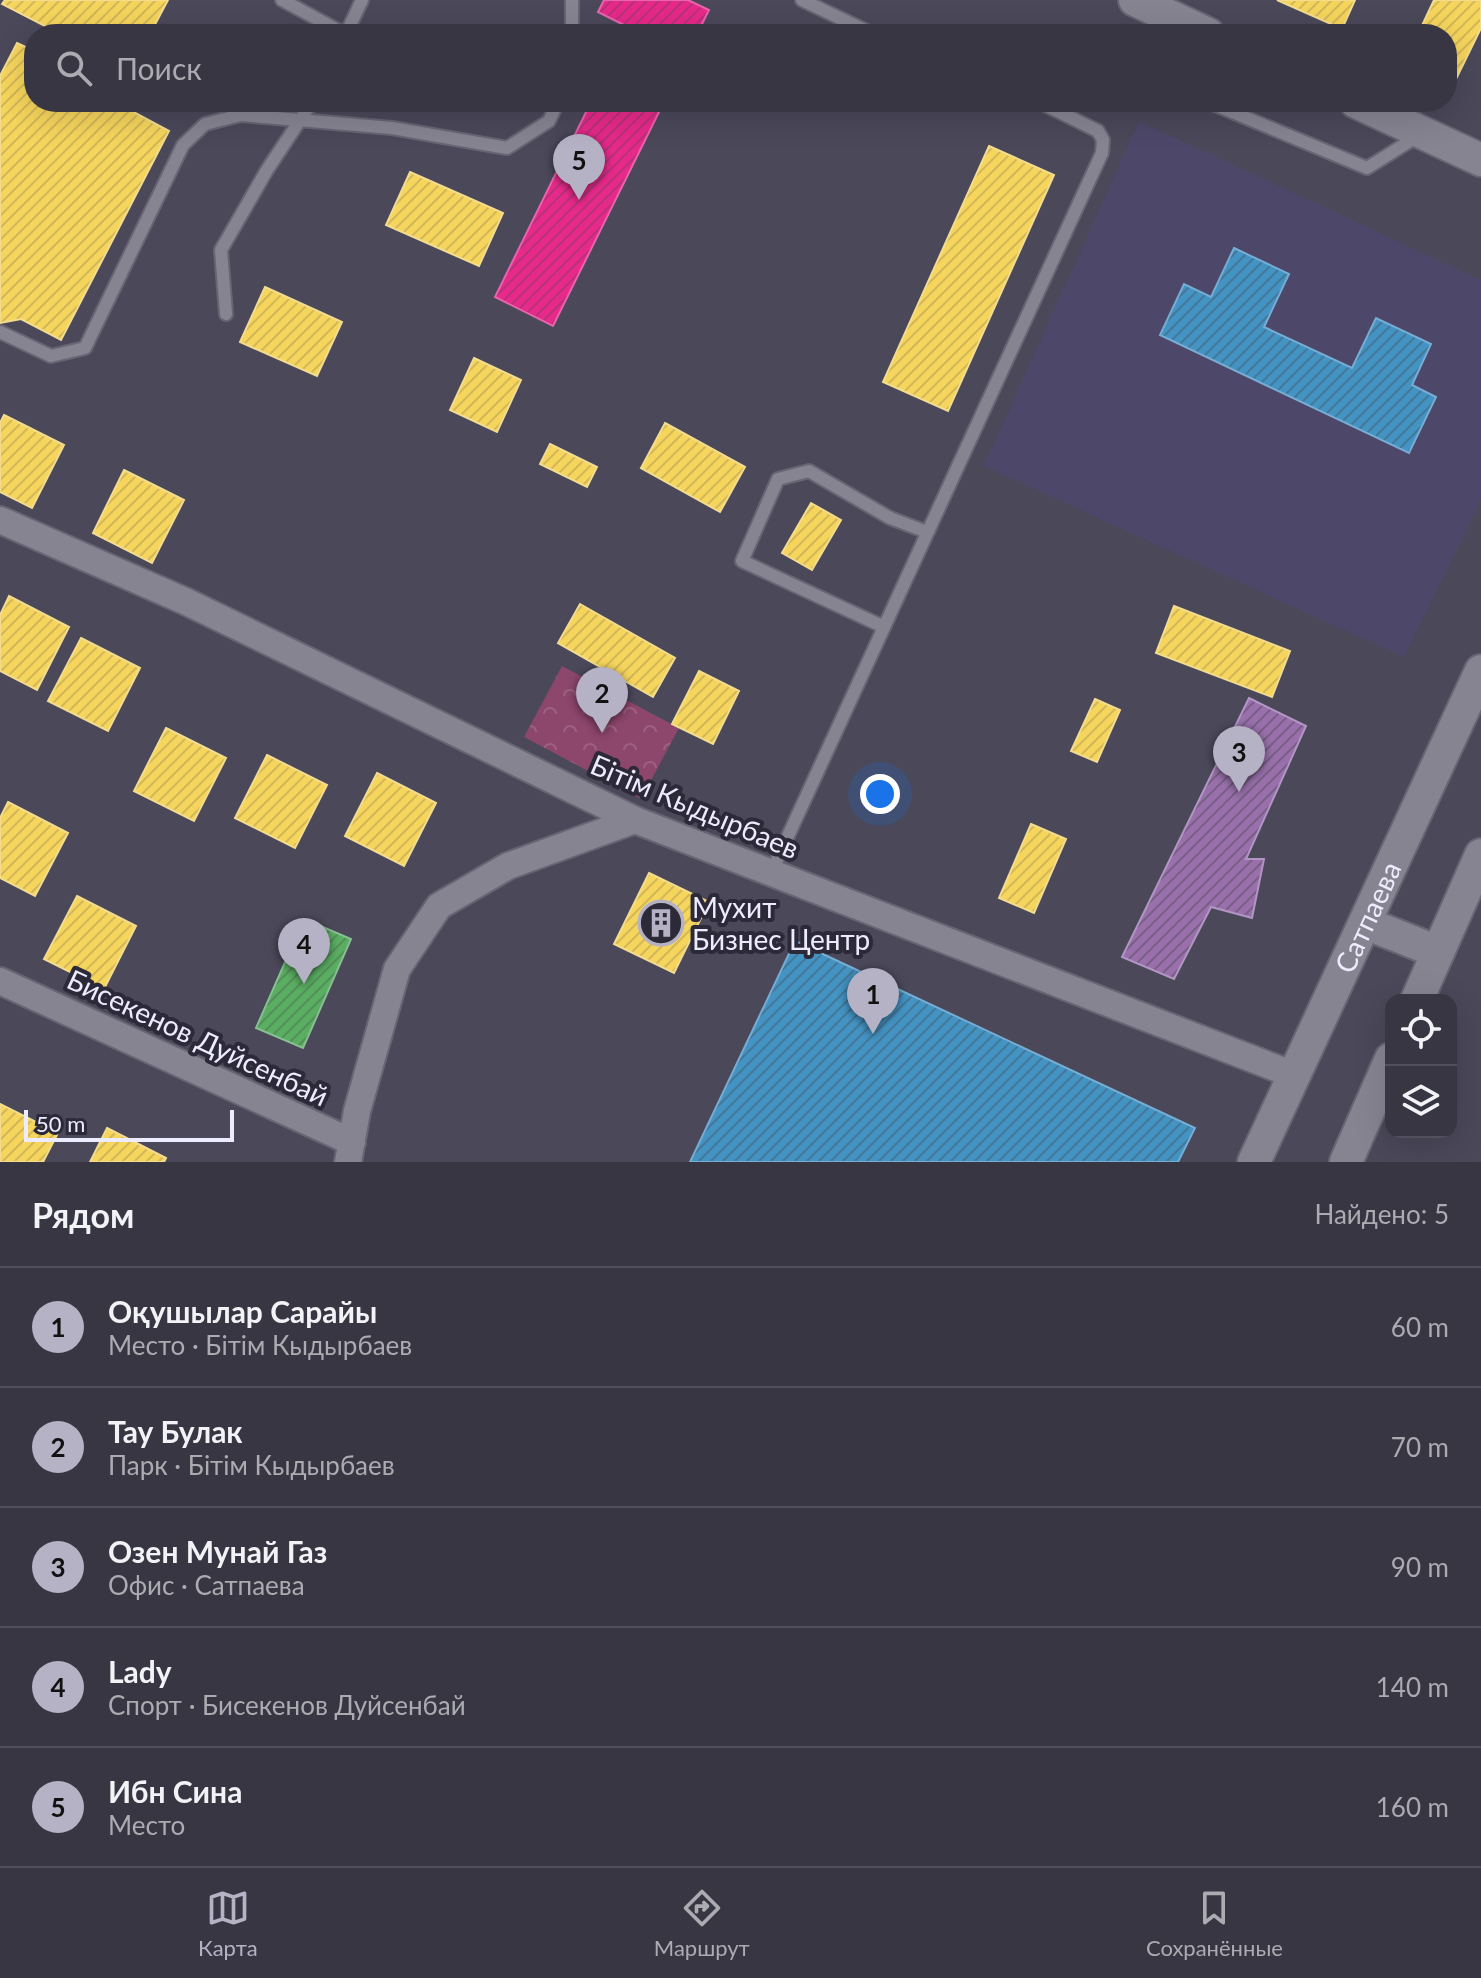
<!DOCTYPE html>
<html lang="ru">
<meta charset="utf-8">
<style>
:root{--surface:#383643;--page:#3f3e4a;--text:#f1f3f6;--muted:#ababb2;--line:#52505c;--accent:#b4b2c4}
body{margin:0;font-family:Lato,sans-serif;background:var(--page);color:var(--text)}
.controls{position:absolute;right:24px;bottom:24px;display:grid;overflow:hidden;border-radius:16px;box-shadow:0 8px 32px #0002}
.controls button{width:72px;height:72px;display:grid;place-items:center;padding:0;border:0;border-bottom:2px solid var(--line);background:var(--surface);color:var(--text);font:40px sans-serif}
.scale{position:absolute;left:24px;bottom:20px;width:210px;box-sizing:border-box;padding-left:8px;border:4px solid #edebfe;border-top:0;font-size:22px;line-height:28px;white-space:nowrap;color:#edebfe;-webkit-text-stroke:6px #2c2a38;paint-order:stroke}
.you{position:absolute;left:880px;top:794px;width:28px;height:28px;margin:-20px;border:6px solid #fff;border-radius:50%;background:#1a73e8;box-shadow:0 0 0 12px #1a73e833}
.badge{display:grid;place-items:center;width:52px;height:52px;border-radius:50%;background:var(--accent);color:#111;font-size:26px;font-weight:700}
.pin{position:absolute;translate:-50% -66px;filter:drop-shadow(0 2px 4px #0008)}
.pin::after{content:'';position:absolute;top:42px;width:28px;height:24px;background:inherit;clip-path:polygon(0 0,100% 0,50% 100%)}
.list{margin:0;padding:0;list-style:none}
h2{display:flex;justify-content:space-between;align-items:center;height:104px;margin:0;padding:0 32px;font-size:34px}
h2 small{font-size:26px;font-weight:400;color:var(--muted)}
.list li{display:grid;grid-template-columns:52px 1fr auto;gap:24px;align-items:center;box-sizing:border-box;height:120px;padding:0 32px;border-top:2px solid var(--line)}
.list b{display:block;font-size:30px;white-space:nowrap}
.list p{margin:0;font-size:26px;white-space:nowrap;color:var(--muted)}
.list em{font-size:26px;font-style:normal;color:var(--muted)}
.icon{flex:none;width:44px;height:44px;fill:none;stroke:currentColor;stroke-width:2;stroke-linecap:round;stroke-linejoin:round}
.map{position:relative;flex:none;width:1481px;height:1162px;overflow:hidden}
.search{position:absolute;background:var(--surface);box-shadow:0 8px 32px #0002;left:24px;right:24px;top:24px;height:88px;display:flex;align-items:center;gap:20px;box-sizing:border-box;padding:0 28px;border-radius:32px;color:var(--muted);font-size:30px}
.sheet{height:704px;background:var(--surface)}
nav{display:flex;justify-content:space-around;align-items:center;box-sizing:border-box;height:112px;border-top:2px solid var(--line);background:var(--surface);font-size:22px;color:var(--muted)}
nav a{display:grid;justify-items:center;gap:4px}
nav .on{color:var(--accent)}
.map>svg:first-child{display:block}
</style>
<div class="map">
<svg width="1481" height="1162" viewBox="0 0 1481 1162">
<defs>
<pattern id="park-crowns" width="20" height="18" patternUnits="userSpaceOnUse" patternTransform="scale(2)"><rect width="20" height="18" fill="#8d466c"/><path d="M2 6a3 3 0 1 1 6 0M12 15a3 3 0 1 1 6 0" fill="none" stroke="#9d6182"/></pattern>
<pattern id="homes-hatch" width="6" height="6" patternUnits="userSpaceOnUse" patternTransform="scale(2)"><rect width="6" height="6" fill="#f6d55c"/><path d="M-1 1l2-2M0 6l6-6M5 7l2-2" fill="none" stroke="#d3b859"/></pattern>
<pattern id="offices-hatch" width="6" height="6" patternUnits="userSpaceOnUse" patternTransform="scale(2)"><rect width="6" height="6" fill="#9970ab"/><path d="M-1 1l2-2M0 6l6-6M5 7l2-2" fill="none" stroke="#785f85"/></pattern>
<pattern id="schools-hatch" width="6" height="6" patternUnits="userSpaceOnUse" patternTransform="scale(2)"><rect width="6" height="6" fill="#4393c3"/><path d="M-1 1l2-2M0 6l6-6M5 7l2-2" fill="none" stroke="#447899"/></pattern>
<pattern id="health-hatch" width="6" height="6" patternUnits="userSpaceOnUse" patternTransform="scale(2)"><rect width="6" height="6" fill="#e7298a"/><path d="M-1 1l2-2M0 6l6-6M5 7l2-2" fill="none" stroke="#b73277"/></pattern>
<pattern id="public-hatch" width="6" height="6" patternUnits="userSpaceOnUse" patternTransform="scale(2)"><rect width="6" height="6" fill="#5aae61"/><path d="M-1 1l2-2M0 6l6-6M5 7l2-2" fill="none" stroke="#548f5b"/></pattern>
</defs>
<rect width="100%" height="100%" fill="#4a4859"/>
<path fill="#4d4769" d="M1139 121 1481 280V500L1404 657 984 466Z"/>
<path fill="url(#park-crowns)" d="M562 666 679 728 641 799 524 737Z"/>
<path fill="url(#homes-hatch)" stroke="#f3dc8d" stroke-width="2" d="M5 0H168L150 34H43L47 27 2 4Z
M1277 0H1355L1342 29Z
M1434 0H1481V28L1456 79 1447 74V34H1418Z
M17 43 34 51V102H115L169 131 61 340 21 319 0 323V76Z
M989 146 1054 175 948 411 883 382Z
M410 172 503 213 479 266 386 225Z
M265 287 342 322 317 376 240 342Z
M474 358 521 380 497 432 450 410Z
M4 415 64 445 32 508 0 492V423Z
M665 423 745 467 720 512 641 468Z
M550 444 597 467 587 487 540 464Z
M124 470 184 500 152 563 93 533Z
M811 503 841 520 812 570 782 553Z
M9 596 69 627 37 690 0 671V615Z
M580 604 675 658 653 697 558 643Z
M1174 606 1290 651 1272 697 1156 653Z
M81 638 140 668 108 731 48 701Z
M699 671 739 691 713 744 672 724Z
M1095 699 1120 710 1097 762 1071 751Z
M166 728 226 758 194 821 134 791Z
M267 755 327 785 295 848 235 818Z
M377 773 436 803 404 866 345 836Z
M8 802 68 833 35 896 0 878V818Z
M1031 824 1066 839 1034 913 999 898Z
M649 873 709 902 674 973 614 944Z
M77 896 136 926 104 989 44 959Z
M0 1104 58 1133 43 1162H0Z
M107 1128 166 1158 164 1162H90Z"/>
<path fill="url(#offices-hatch)" stroke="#b295c4" stroke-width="2" d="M1249 698 1306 726 1246 859H1264L1252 918 1211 907 1174 979 1122 957Z"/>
<path fill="url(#schools-hatch)" stroke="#76add5" stroke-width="2" d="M1234 248 1289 274 1264 327 1352 368 1376 318 1431 344 1412 385 1436 397 1409 453 1160 335 1184 284 1211 297Z
M795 941 1195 1128 1178 1162H690Z"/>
<path fill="url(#health-hatch)" stroke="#e963ad" stroke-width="2" d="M604 0H688L709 10 697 34H624L628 27 598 12Z
M591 102H664L553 326 495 297Z"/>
<path fill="url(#public-hatch)" stroke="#86c090" stroke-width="2" d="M304 919 351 939 303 1048 256 1028Z"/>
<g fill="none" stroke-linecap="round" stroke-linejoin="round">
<g stroke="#676574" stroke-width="16">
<path id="service" d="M282 0 345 34
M802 0 873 34
M346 34 362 0
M572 34V0
M1208 102 1367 168 1418 136
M226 314 221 250 267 170 312 102
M0 332 51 356 85 348 183 145 205 124 241 115 392 128 507 148 549 121 558 102
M884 627 742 561 778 479 809 471 890 518 927 532
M771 873 1102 153 1103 140 1098 131 1039 102"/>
</g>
<g stroke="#676574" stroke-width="30">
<path id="minor" d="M0 520 187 602 635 820 1294 1075
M0 981 352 1142
M348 1162 357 1111 397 969 439 906 508 866 635 820"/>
</g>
<g stroke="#676574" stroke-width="36">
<g id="tertiary">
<path d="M1135 0 1208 34"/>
<path d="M1356 102 1481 160"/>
<path d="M1365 923 1438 952"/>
<path d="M1417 1000 1481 855"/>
<path id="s1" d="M1254 1162 1481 671"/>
<path d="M1346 1162 1391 1059"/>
</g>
</g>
<use href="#service" stroke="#868491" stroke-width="12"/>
<use href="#minor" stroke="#868491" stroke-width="26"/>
<use href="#tertiary" stroke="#868491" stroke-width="32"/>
</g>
<defs>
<g id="building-ring" transform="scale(2.3)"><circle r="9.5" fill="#2c2a38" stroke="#b4b2c4" stroke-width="1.5"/><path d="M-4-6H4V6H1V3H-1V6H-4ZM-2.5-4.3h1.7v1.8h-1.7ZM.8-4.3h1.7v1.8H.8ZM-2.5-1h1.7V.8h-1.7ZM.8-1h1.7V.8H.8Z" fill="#b4b2c4"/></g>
</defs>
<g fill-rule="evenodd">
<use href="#building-ring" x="661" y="923"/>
</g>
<g text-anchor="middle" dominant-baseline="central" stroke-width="8" stroke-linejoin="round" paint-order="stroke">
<g font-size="28" fill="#edebfe" stroke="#2c2a38">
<text transform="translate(695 806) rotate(23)">Бiтiм Кыдырбаев</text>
<text stroke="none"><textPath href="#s1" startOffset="270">Сатпаева</textPath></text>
<text transform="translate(198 1037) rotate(25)">Бисекенов Дуйсенбай</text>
</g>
<g font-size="28" fill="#edebfe" stroke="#2c2a38" text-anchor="start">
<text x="692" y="907">Мухит<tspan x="692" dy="32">Бизнес Центр</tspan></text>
</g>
</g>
</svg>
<div class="controls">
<button><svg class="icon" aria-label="locate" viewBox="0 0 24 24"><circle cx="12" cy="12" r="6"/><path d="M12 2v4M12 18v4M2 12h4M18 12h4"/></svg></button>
<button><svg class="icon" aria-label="layers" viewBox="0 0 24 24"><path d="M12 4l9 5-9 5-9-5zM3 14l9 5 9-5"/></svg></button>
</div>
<div class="scale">50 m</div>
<div class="you"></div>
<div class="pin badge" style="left:873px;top:1034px">1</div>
<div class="pin badge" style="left:602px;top:733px">2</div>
<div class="pin badge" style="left:1239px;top:792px">3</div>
<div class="pin badge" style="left:304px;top:984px">4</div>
<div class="pin badge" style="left:579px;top:200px">5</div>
<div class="search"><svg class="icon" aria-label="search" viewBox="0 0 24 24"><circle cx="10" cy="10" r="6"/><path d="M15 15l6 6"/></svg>Поиск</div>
</div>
<section class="sheet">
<h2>Рядом<small>Найдено: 5</small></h2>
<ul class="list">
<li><span class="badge">1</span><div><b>Оқушылар Сарайы</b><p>Место · Бiтiм Кыдырбаев</p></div><em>60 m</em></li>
<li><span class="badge">2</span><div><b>Тау Булак</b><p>Парк · Бiтiм Кыдырбаев</p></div><em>70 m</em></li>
<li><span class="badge">3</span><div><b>Озен Мунай Газ</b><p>Офис · Сатпаева</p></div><em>90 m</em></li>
<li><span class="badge">4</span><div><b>Lady</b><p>Спорт · Бисекенов Дуйсенбай</p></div><em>140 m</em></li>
<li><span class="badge">5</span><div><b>Ибн Сина</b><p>Место</p></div><em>160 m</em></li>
</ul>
</section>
<nav>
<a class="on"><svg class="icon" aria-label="map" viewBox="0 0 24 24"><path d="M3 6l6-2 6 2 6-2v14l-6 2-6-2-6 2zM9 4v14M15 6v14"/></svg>Карта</a>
<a><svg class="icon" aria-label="directions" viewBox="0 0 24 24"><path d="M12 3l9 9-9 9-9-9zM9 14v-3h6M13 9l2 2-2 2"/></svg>Маршрут</a>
<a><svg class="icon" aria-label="saved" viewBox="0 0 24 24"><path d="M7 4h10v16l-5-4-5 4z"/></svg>Сохранённые</a>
</nav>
